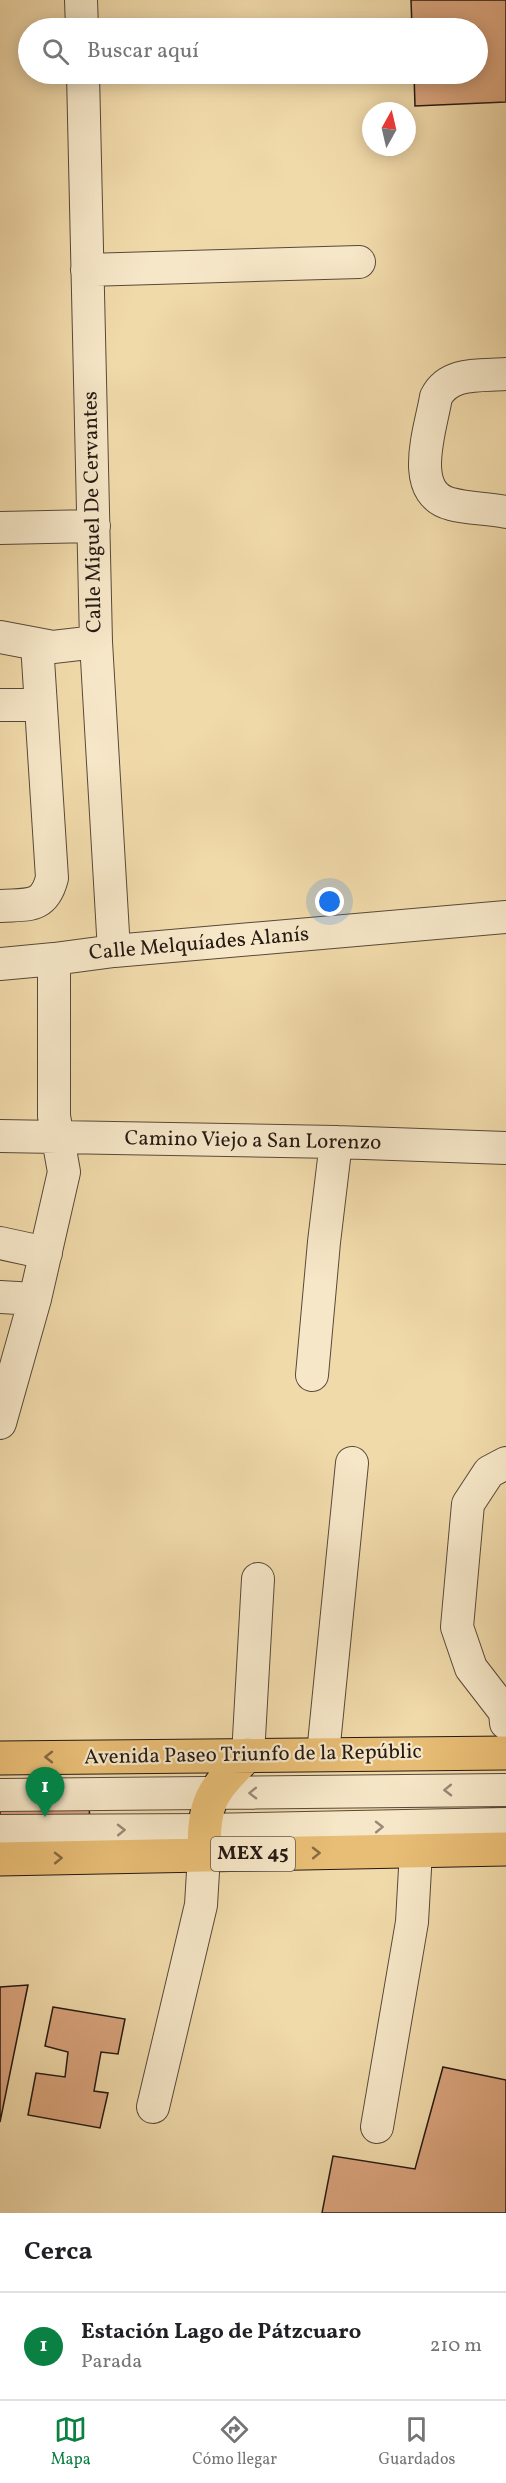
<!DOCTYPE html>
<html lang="es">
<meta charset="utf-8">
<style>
:root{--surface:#fff;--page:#f6f6f6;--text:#202124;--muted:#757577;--line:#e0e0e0;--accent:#0b8043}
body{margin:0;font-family:Vollkorn,serif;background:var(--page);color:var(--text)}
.compass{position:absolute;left:362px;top:102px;width:54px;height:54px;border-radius:50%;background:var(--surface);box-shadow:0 3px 15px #0003;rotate:8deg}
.you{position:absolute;left:330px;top:902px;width:21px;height:21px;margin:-15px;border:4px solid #fff;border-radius:50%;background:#1a73e8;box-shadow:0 0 0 9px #1a73e833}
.badge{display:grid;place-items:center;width:39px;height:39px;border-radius:50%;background:var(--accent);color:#fff;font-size:20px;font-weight:700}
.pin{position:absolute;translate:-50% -50px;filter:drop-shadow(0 2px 3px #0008)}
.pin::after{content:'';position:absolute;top:32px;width:21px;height:18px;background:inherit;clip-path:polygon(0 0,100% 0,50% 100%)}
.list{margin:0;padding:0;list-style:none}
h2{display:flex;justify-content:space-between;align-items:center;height:78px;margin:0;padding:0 24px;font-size:26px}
h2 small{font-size:20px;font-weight:400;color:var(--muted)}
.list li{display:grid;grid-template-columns:39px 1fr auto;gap:18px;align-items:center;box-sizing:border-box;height:108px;padding:0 24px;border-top:2px solid var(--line)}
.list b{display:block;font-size:22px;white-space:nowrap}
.list p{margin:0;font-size:20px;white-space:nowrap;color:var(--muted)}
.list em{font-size:20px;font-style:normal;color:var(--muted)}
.icon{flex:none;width:33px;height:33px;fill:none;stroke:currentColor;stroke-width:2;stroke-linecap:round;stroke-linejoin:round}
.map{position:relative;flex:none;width:506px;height:2213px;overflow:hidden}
.search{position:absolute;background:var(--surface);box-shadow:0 3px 15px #0003;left:18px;right:18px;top:18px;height:66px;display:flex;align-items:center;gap:15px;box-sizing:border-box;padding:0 21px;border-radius:33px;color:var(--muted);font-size:22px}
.sheet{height:186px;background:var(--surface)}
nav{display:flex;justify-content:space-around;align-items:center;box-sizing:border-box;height:84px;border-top:2px solid var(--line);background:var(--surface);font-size:16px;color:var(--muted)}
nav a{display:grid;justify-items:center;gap:3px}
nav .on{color:var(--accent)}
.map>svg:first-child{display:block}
</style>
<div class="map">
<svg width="506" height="2213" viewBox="0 0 506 2213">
<rect width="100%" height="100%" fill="#f1daaa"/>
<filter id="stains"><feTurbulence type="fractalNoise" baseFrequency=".00333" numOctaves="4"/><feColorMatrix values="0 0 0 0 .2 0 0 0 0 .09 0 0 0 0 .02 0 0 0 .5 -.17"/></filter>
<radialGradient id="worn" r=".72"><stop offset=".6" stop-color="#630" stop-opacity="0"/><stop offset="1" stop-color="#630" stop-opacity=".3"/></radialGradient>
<path fill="#daa47d" stroke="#241914" stroke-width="1.5" d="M411 0H506V102L415 106 414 74H478V28H412Z
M89 1806 90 1822H0V1808Z
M28 1985 0 2122V1987Z
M53 2007 125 2019 118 2054 101 2052 94 2091 108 2093 100 2128 28 2115 36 2073 65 2077 68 2052 45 2046Z
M443 2067 506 2080V2213H322L333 2156 415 2169Z"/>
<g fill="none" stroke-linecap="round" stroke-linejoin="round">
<g stroke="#57493a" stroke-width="34">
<path id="minor" d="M81 0 82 28
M83 74 96 642 114 951
M87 270 359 262
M506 374C481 376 449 371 436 397 431 428 407 493 451 504 469 509 488 508 506 512
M0 528 94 526
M0 637 53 647 96 642
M0 705H40
M0 906C28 904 44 909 52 878L37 644
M0 964 54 959 114 951 506 917
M0 1136 336 1142 506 1148
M0 1243 46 1253
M0 1297 35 1299
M312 1375 324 1242 336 1142
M0 1423 35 1299 64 1172 54 1116V959
M506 1463 489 1472 468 1504 457 1627 471 1668 505 1712 506 1723
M323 1754 352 1463
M248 1755 258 1579
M0 1795 506 1790
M0 1831 204 1830 506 1824
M153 2107 201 1905 204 1855
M377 2127 412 1922 416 1851"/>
</g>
<g stroke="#241914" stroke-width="35">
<path id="major" d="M0 1758 506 1753
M204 1855C204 1800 210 1793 248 1755
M0 1859 506 1849"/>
</g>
<use href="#minor" stroke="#f6e7c8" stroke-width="32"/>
<use href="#major" stroke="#e8bd75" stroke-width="33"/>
</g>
<defs><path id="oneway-chevron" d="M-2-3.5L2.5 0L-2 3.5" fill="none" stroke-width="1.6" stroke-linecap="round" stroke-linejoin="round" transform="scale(1.5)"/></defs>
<g stroke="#866b44">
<use href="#oneway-chevron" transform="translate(49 1757) rotate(180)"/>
<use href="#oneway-chevron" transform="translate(316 1853) rotate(-1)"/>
<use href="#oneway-chevron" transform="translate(58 1858) rotate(-1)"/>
</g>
<g stroke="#988a77">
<use href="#oneway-chevron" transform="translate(448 1790) rotate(179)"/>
<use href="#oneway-chevron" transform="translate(253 1793) rotate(179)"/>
<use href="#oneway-chevron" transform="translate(379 1827) rotate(-1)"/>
<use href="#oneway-chevron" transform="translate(121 1830) rotate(-1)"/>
</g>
<g text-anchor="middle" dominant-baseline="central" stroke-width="4.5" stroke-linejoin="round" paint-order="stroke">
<rect fill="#f6e7c8" stroke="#63574a" stroke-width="1.5" x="211" y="1837" width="84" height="34" rx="4.5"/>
<g font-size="20" font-weight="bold" fill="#241914">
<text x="253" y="1854">MEX 45</text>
</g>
<g font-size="21" fill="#241914" stroke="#f6e7c8">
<text transform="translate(93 512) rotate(-91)">Calle Miguel De Cervantes</text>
<text transform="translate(199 944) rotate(-5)">Calle Melquíades Alanís</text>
<text transform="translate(253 1141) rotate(1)">Camino Viejo a San Lorenzo</text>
<text transform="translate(253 1755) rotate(-1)">Avenida Paseo Triunfo de la Repúblic</text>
</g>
</g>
<rect width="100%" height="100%" filter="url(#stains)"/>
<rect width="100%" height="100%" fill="url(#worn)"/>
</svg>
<svg class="compass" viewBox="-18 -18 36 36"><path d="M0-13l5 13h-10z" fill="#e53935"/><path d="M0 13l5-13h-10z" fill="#757577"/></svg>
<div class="you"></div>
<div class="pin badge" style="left:45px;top:1817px">1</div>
<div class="search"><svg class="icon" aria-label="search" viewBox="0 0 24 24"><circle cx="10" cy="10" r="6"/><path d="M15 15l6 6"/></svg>Buscar aquí</div>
</div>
<section class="sheet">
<h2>Cerca<small></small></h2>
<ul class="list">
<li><span class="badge">1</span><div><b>Estación Lago de Pátzcuaro</b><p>Parada</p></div><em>210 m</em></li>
</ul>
</section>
<nav>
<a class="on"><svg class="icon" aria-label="map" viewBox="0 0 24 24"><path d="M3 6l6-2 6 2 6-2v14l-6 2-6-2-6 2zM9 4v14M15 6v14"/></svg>Mapa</a>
<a><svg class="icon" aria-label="directions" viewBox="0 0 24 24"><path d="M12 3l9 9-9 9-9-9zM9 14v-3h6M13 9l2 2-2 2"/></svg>Cómo llegar</a>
<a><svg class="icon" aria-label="saved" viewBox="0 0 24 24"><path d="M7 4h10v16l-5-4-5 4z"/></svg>Guardados</a>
</nav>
